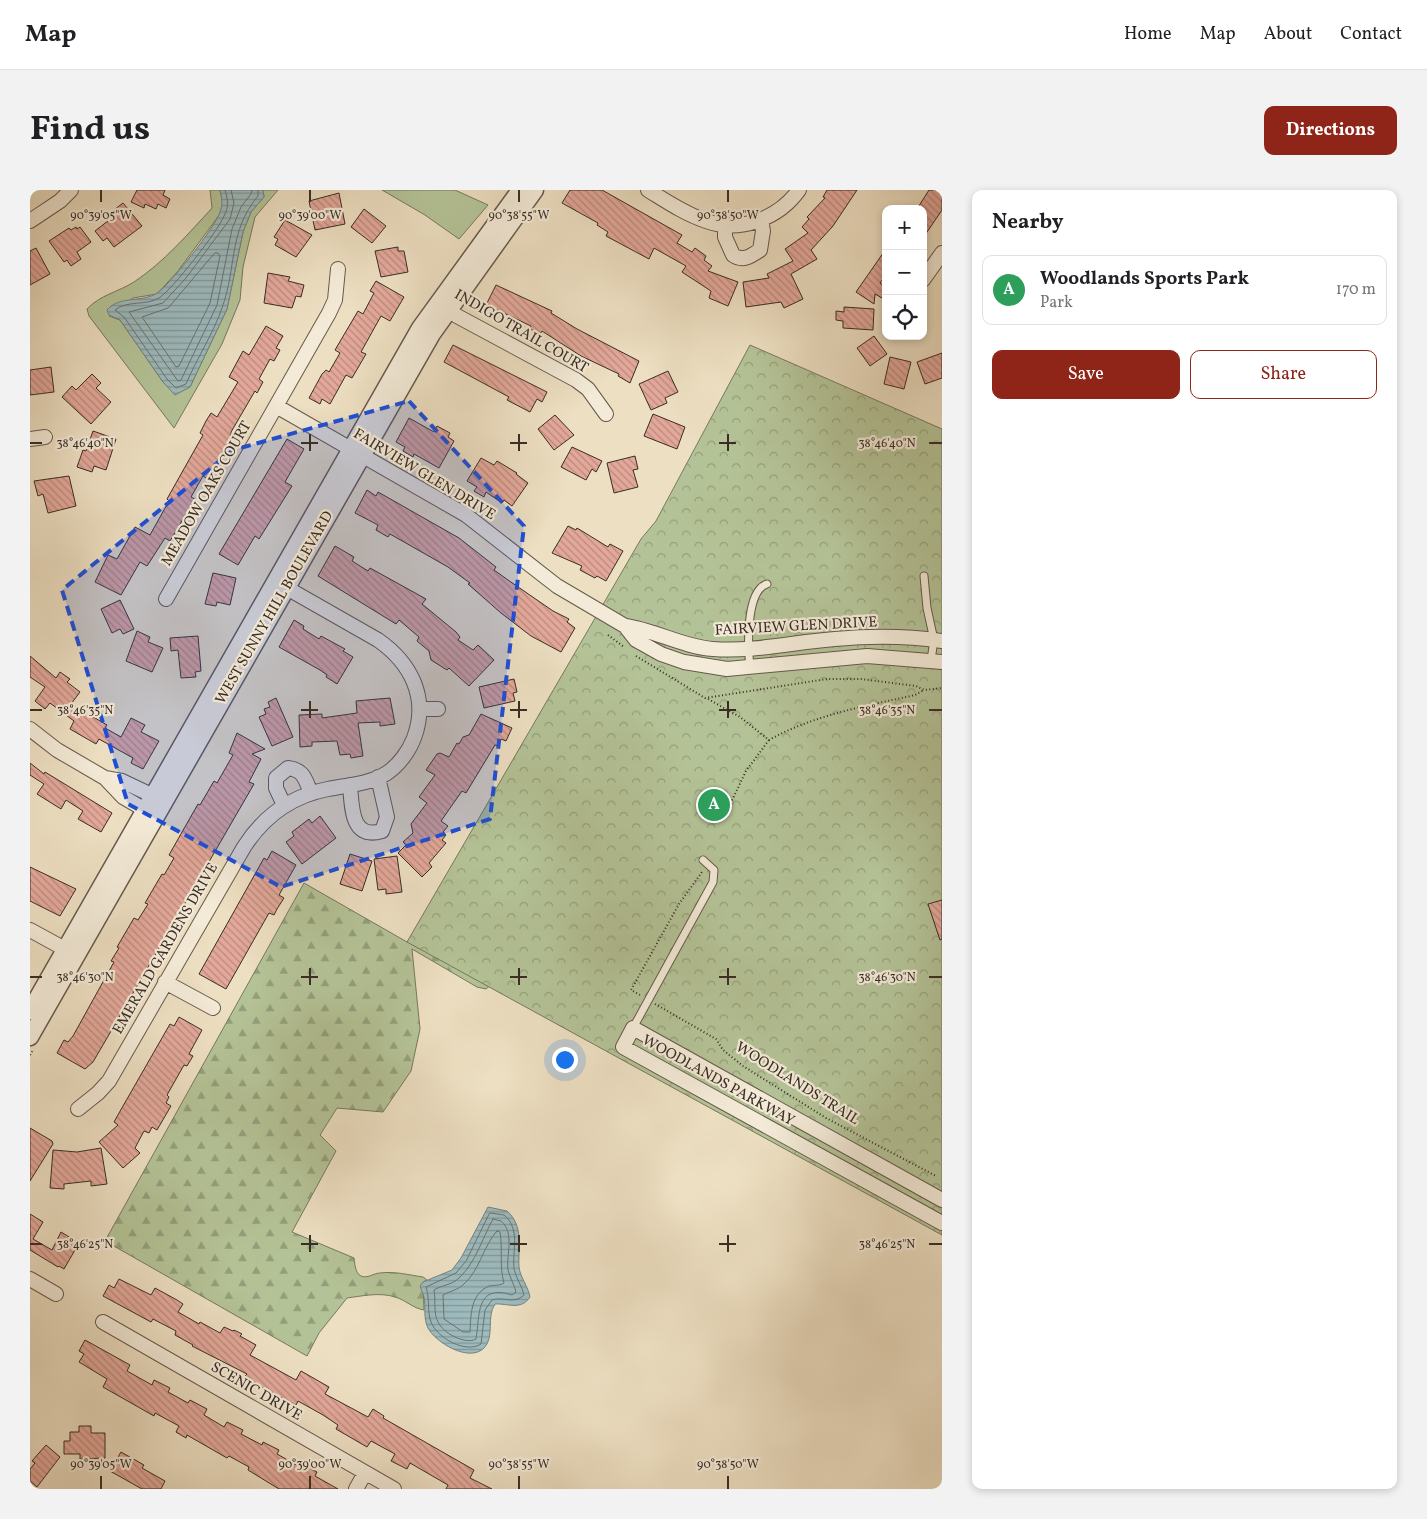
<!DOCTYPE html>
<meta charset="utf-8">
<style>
:root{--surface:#fff;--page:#f2f2f2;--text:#202124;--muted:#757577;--line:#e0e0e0;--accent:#8f2418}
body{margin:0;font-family:Vollkorn,serif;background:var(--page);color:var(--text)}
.controls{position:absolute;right:15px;top:15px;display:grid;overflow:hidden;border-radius:10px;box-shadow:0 2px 8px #0003}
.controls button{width:45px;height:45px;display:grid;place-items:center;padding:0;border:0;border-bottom:1px solid var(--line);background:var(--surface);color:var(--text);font:25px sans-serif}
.you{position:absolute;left:534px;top:869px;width:18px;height:18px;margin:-12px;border:4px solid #fff;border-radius:50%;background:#1a73e8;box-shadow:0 0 0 8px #1a73e833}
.badge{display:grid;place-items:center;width:32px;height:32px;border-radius:50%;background:var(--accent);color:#fff;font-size:16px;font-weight:700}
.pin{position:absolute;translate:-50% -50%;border:2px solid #fff;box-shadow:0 1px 5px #0006}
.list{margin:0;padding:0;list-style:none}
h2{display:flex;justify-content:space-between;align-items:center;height:65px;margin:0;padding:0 20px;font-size:21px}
h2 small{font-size:16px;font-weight:400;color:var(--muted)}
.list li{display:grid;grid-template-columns:32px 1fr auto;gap:15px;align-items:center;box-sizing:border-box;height:70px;margin:0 10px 10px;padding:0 10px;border:1px solid var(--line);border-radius:10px}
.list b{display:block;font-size:19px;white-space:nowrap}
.list p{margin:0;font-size:16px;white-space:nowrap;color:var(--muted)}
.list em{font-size:16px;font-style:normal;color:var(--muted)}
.actions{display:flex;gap:10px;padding:15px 20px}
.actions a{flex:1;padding:11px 0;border:1px solid var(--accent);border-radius:10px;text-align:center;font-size:18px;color:var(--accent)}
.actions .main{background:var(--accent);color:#fff}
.icon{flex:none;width:28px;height:28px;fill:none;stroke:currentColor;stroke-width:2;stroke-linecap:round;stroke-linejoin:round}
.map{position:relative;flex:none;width:912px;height:1299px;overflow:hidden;border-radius:10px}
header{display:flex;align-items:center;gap:30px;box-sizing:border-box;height:70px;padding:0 25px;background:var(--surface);border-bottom:1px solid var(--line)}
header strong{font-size:24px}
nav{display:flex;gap:28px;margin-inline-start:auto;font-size:18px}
.intro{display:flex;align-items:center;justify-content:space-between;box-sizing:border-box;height:120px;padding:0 30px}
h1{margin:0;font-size:35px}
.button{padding:12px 22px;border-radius:10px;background:var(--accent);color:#fff;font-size:18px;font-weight:700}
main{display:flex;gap:30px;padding:0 30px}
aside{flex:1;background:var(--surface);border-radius:10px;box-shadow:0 2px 8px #0003}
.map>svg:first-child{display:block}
</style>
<header>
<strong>Map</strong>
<nav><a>Home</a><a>Map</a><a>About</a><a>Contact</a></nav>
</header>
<div class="intro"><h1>Find us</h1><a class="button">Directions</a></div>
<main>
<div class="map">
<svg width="912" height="1299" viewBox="0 0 912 1299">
<defs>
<pattern id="forest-firs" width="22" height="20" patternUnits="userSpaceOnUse" patternTransform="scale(1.25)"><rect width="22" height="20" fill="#b4c397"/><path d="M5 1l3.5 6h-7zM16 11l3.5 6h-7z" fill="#939f7b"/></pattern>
<pattern id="park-crowns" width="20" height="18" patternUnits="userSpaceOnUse" patternTransform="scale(1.25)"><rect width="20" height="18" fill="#b4c397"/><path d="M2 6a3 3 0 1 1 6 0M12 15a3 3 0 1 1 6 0" fill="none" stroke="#939f7b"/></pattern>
<pattern id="water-rules" width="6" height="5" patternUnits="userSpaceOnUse" patternTransform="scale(1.25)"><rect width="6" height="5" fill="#9dbabd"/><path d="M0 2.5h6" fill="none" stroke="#819799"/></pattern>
<pattern id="building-back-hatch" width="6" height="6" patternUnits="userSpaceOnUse" patternTransform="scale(1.25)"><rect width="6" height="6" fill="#e3a89a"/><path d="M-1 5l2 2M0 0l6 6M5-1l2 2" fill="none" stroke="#b9897d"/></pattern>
</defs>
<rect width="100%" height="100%" fill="#eddfc2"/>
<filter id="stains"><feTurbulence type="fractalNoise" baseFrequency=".004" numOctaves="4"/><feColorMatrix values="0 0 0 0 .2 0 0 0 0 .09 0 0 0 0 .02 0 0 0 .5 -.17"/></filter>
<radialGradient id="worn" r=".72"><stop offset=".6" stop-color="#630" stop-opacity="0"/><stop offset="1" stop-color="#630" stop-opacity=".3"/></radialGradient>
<path fill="#b4c397" stroke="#76785e" d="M180 0H190L193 12 190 24 148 81 127 104 103 108 79 126 90 130 133 192 145 204 160 197 197 119 213 42 221 22 234 7 233 0H248L225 27 213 77 210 110 192 154 144 238 59 126 57 119C70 105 88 102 104 92 134 72 158 44 182 18Z
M352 0H425L458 15 429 49 395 25Z"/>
<path fill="url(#forest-firs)" stroke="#76785e" d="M274 693 377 752 390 736 464 792 456 799 447 797 382 759 390 839 381 881 353 922 307 918 290 945 306 961 262 1042 324 1068C325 1074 325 1083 331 1086 337 1089 344 1083 350 1083 364 1081 379 1085 393 1087L397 1090 393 1092 394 1120C382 1118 376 1110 365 1107 350 1102 332 1106 317 1108L289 1143 277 1166 75 1051Z"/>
<path fill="url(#park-crowns)" stroke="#76785e" d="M720 155 912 239V1045L377 752 611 349 626 331Z"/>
<path fill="url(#water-rules)" stroke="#758180" d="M190 0H233L234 7 221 22 213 42 197 119 160 197 145 205 133 192 90 130 79 125 77 120C90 105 112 113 127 103 139 96 186 36 190 22 193 14 192 9 190 0Z
M458 1017 477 1021C494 1036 488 1057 489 1077 490 1087 498 1096 500 1107 491 1121 477 1113 465 1114 456 1127 465 1147 454 1158 439 1173 405 1152 398 1138 393 1128 396 1117 394 1107 393 1103 391 1100 390 1096L393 1092 422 1080 431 1068Z"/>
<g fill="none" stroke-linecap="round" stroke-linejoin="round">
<path stroke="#6b7371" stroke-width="1" d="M195 0C198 10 199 17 194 26 189 40 141 101 129 108 116 116 97 110 85 120L94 127 137 189 146 198 156 194C167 168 183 144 192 118 207 77 198 42 228 6V0
M201 0 204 13 200 29 156 88 133 113 99 122 148 191 151 190 187 115 202 39 211 17 221 4 222 0
M185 63H188L190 66 180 113 149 176 146 177 112 127 138 118Z
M460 1023 474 1025C491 1039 482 1061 484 1079 486 1088 492 1096 494 1105 483 1115 474 1106 462 1110L455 1120 451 1154C436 1164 407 1148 401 1132 397 1121 400 1109 396 1097L426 1083 436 1071Z
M463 1029 471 1031C485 1043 476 1065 478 1080 480 1088 484 1094 486 1102L482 1105C445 1093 450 1126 446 1149 435 1155 413 1143 408 1132 403 1123 406 1110 404 1100 412 1095 422 1095 429 1088 446 1072 452 1049 463 1029Z
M467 1041 470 1042C473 1060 469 1076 474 1093 469 1096 464 1095 459 1096 440 1104 441 1126 440 1142H433L414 1129 413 1105C420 1101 428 1100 434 1094 450 1080 453 1056 467 1041Z"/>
</g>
<path fill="url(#building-back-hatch)" stroke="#392c25" d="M107 0H135L133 5 140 9 136 18 128 14 126 19 115 14 114 18 101 12Z
M540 0H572L652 45 647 53 662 62 665 58 676 66 674 70 682 76 678 81 708 92 698 116 679 108 681 101 652 82 656 76 624 58 619 69 576 46 578 42 567 35 568 33 532 13Z
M797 0H827L803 36 781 60 787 69 761 84 773 109 754 118 751 112 716 117 713 92 739 88 737 84 763 71 755 59 778 43 772 37 779 29 777 27 795 8 793 7Z
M899 0H912V20L893 48V19H887Z
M309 3 315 34 285 40 279 11Z
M93 13 112 36 84 57 77 48 73 51 65 41 83 27 80 23Z
M334 19 356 36 342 53 321 37Z
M255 30 282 45 266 67 245 55 248 49 244 47Z
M46 37 47 39 50 37 61 52 47 62 51 69 41 76 37 70 34 72 19 51 39 38 41 40Z
M368 57V61H374L378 82 351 87 345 61Z
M6 58 20 84 0 95V61Z
M856 59V85L850 93 856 97V101L852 108 845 104 844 114 826 102Z
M238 83 260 87 258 91 274 95 271 107 266 106 262 118 234 113Z
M346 91 374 107 360 131 351 126 331 162 336 164 322 188 316 185 300 214 292 209 290 214 279 208 292 184 296 180 299 182 310 163 305 160 328 121 333 124 344 103 340 101Z
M466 95 522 121 521 123 547 139 609 171 600 193 588 186 589 184 551 166 512 141 510 144 500 139 501 136 461 117 457 113Z
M814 117 844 119 843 140 813 138V131L806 130V121L814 122Z
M236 136 253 146 246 158 250 160 244 171 240 169 229 189 233 192 227 203 225 201 201 242V247L177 289 173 286 161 307 165 309 140 351 135 348 117 376 110 372 91 405 65 392 78 365 87 369 105 337 120 345 139 311 137 309 173 245 170 243 176 231 181 223 187 227 208 192 199 187 213 161 219 165Z
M844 146 857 164 840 176 827 158Z
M423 155 517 202 512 212 507 209 500 222 477 210 479 207 414 172Z
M912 163V188L895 194 887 172Z
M860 167 881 172 874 199 854 194Z
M21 177 24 202 0 205V180Z
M638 181 648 202 635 208 637 213 621 220 609 194Z
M62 184 71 193 66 198 81 212 61 234 32 207 42 196 46 200Z
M623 224 655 237 647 259 614 246Z
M525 225 544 245 524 260 508 239Z
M379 228 404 242 407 236 420 243 418 247 424 251 409 278 384 264 383 267 373 261 375 257 366 252Z
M63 241 86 249 76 280 64 276 62 282 47 277 53 260 56 261Z
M257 249 274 259 255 292 262 296 229 349 225 346 208 375 189 364Z
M542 257 572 271 566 282 562 279 556 290 531 277Z
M605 266 608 279 603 280 608 297 584 303 577 273Z
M451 268 464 275 467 271 487 283 486 284 498 293 482 316 474 310 472 313 456 302 454 307 444 301 447 297 437 291Z
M39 286 46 316 18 323 13 304 8 306 4 291Z
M337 300 346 306 348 302 429 348 466 377 464 380 478 390 523 421 539 429 537 432 545 438 531 462 501 446 471 423 438 394 440 393 418 377 360 344 358 347 346 340 348 335 325 323Z
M538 336 546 340 547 338 578 357 580 354 593 361 576 391 567 386 565 388 550 380 552 376 522 363Z
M305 356 324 367 322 371 338 381 340 378 396 409 392 414 426 442 430 447 428 450 443 460 448 455 464 470 439 496 419 478 417 480 401 470 399 461 387 451 389 447 369 430 366 434 288 386Z
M183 383 206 388 200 415 187 412 186 416 175 414Z
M90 410 104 439 93 444 90 439 82 443 71 419Z
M264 430 274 436 273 439 289 449 291 446 315 459 313 461 323 467 307 494 296 487 297 485 290 480 249 457Z
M107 441 120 447 118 452 133 458 122 482 96 471Z
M168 446 171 481 165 482 166 487 151 488 148 460 141 461 140 448Z
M0 466 26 488 30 482 40 489 37 492 50 502 41 514 77 535 75 538 91 547 101 528 115 535 111 542 129 551 113 579 101 573 103 568 69 549 66 554 40 539 44 531 20 513 15 519 5 511 15 497 0 487Z
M484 489 487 502 483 503 485 511 454 518 449 497Z
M246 508 263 547 242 556 229 527 236 524 234 519 240 517 238 512Z
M360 508 365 534 350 536V532L328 533 333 566 321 568 320 564 310 565 307 551 282 552V556L270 557 269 525 292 524V528L327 523 326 511Z
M451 524 482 538 476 551 471 549 468 556 465 555 436 603 432 601 411 631 418 636 413 642 416 645 412 650 416 653 399 673 402 677 392 687 368 663 376 655 373 652 383 643 381 634 397 613 389 607 405 585 396 580 407 564 410 563 419 567 427 553 429 554 433 547 439 545Z
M207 543 235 559 222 564 231 569 219 592 224 594 77 848 63 872 55 879 27 863 34 850 38 852 43 846 84 772 81 771 89 758 87 757 104 728 108 730 118 714 115 713 132 684 134 685 144 668 139 665 168 614 170 615 184 591 187 593 203 565 199 563Z
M0 573 14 584 15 582 82 623 71 642 48 629 53 621 36 610 31 619 7 604 14 594 0 585Z
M290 626 306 648 272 674 256 652 264 646 262 642 279 629 282 633Z
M242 661 266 675 249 705 254 708 247 719 244 725 239 723 196 799 169 784 234 668 237 670Z
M320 664 342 671 332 701 310 694Z
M367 666 372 702 356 704V699L348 700 344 669Z
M0 677 46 699 30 726 0 711Z
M912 710V749L910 750 898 714Z
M149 827 172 840 159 864 163 866 157 876 154 875 137 905 139 907 136 913 141 916 127 940 122 937 119 943 114 941 105 958 110 963 93 978 69 952 88 935 84 932 89 923 140 834 144 836Z
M0 938 22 951 23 954 0 991Z
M71 958 77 994 61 996V991L34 994V999L20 998 23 960 47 962Z
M0 1024 13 1032 3 1049 22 1060 31 1042 49 1053 34 1079 29 1076 28 1077 0 1060Z
M89 1089 121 1105 125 1098 147 1110 153 1114 148 1122 169 1134 170 1132 190 1143 194 1137 203 1141 204 1140 212 1144 210 1146 226 1155 220 1165 266 1190 271 1181 299 1197 295 1204 338 1227 343 1219 354 1226 353 1228 444 1280 440 1288 462 1299H416L418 1295 380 1273 377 1279 361 1271 365 1264 341 1251 337 1257 306 1239 308 1235 293 1225 268 1211 266 1215 231 1197 215 1186 217 1184 162 1156 163 1155 145 1145 146 1141 123 1129 121 1132 73 1106 79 1095 84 1098Z
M55 1150 100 1175 97 1181 122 1195 124 1190 140 1198 138 1202 158 1213 160 1210 177 1219 174 1225 194 1237 197 1232 213 1240 211 1244 232 1255 233 1252 249 1260 247 1264 270 1277 272 1274 287 1282 285 1286 308 1299H249L218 1280 219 1277 199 1266 197 1268 157 1245 156 1248 146 1242 149 1236 125 1223 124 1226 73 1197 77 1189 49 1172 54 1164 49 1161Z
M49 1236H61V1243H75V1268L50 1269V1264H34V1251H40V1242H49Z
M16 1255 30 1267 7 1297 0 1291V1279L5 1273 2 1271Z
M91 1262 114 1275 112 1278 135 1291 131 1299H112L80 1281Z"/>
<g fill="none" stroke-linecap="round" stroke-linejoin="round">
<g stroke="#66594c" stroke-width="9">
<path id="service" d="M894 386 897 418 904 450 901 470
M720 478C718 459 715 401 737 394
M603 838 683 692 684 680 673 670"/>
</g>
<g stroke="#66594c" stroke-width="16">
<path id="minor" d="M618 0C636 11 655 24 676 31 710 43 748 29 769 0
M0 31 30 11 41 0
M695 36V47L703 65C713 72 721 66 730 60L733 41 731 30
M893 90 912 63
M410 114 427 126 546 190 558 199 576 224
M246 216 436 325 527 396 595 436 606 450 631 464 654 472 697 479 837 466 912 472
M0 249 15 247
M136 409 299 123 305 110 308 79
M595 436C625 440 653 457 683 459 724 462 765 452 805 449 839 446 878 446 912 451
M390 519H408
M0 539 27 560 75 588 93 607 124 625
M75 588 92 591 132 610
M320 595C322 618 321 650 352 641L357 627 348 587
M254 615 246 598V588L258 578C274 580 275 589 281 603
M0 740 44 764
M135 792 183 818
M48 919 68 903 79 891 214 657C234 626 261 606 298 599 318 595 340 594 357 583 369 575 379 561 384 548 399 508 381 473 348 450L248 393
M912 1010 603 838 593 857 912 1033
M0 1089 26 1104
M73 1132 364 1299
M326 1299 335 1283"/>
</g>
<g stroke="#66594c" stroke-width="19">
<path id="tertiary" d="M0 821 390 138 490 0
M0 847 402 144 505 0"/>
</g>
<path stroke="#392c25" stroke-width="2" stroke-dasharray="1 2.5" stroke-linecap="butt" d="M578 445 594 457
M606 466 675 508 797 489H831L886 496 894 500 912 498
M678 509 710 527 739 550C784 525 835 516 885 505L894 500
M696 623 716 581 739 550
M610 805 601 800 649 714 672 682
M625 814 686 849 693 860 713 876 796 928 906 986
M0 865 3 860"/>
<use href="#service" stroke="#f3ead7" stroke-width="7"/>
<use href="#minor" stroke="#f3ead7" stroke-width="14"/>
<use href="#tertiary" stroke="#f3ead7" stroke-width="16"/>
</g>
<path fill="#1d4ed8" fill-opacity="0.2" stroke="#1d4ed8" stroke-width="4" stroke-dasharray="10 6" stroke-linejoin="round" d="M379 211 494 336 460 629 251 697 98 614 32 400 203 260Z"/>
<path fill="none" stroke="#392c25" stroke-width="2" d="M71 0V12M280 0V12M489 0V12M698 0V12M280 244V261M489 244V261M698 244V261M0 253H12M271 253H288M480 253H497M689 253H706M899 253H912M280 511V528M489 511V528M698 511V528M0 520H12M271 520H288M480 520H497M689 520H706M899 520H912M280 778V795M489 778V795M698 778V795M0 787H12M271 787H288M480 787H497M689 787H706M899 787H912M280 1045V1062M489 1045V1062M698 1045V1062M0 1054H12M271 1054H288M480 1054H497M689 1054H706M899 1054H912M71 1286V1299M280 1286V1299M489 1286V1299M698 1286V1299"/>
<g text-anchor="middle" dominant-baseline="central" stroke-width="4.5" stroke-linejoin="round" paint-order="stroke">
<g font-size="15" fill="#392c25" stroke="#f3ead7">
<text transform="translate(491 142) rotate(30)">INDIGO TRAIL COURT</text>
<text transform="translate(394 285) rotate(31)">FAIRVIEW GLEN DRIVE</text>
<text transform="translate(177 304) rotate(-60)">MEADOW OAKS COURT</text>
<text transform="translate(245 418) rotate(-60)">WEST SUNNY HILL BOULEVARD</text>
<text transform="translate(766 437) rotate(-3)">FAIRVIEW GLEN DRIVE</text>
<text transform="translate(136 759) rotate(-60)">EMERALD GARDENS DRIVE</text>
<text transform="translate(688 891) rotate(29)">WOODLANDS PARKWAY</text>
<text transform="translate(767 894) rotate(32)">WOODLANDS TRAIL</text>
<text transform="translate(226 1202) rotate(30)">SCENIC DRIVE</text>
</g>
</g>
<g font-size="12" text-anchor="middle" fill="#392c25" stroke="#f3ead7" stroke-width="4.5" stroke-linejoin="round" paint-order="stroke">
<text x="71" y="29">90°39'05"W</text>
<text x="280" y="29">90°39'00"W</text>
<text x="489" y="29">90°38'55"W</text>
<text x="698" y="29">90°38'50"W</text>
<text x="55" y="257">38°46'40"N</text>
<text x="857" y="257">38°46'40"N</text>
<text x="55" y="524">38°46'35"N</text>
<text x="857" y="524">38°46'35"N</text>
<text x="55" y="791">38°46'30"N</text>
<text x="857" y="791">38°46'30"N</text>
<text x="55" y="1058">38°46'25"N</text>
<text x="857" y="1058">38°46'25"N</text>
<text x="71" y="1278">90°39'05"W</text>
<text x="280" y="1278">90°39'00"W</text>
<text x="489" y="1278">90°38'55"W</text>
<text x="698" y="1278">90°38'50"W</text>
</g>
<rect width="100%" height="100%" filter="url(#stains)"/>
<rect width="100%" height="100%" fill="url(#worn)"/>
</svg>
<div class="controls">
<button>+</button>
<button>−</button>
<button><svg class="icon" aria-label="locate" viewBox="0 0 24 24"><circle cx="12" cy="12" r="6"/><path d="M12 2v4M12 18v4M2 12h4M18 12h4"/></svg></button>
</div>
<div class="you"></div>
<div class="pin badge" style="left:684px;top:615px;background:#2e9e5b">A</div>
</div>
<aside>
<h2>Nearby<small></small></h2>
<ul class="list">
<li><span class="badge" style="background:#2e9e5b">A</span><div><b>Woodlands Sports Park</b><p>Park</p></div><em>170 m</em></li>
</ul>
<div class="actions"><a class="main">Save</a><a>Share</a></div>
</aside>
</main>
